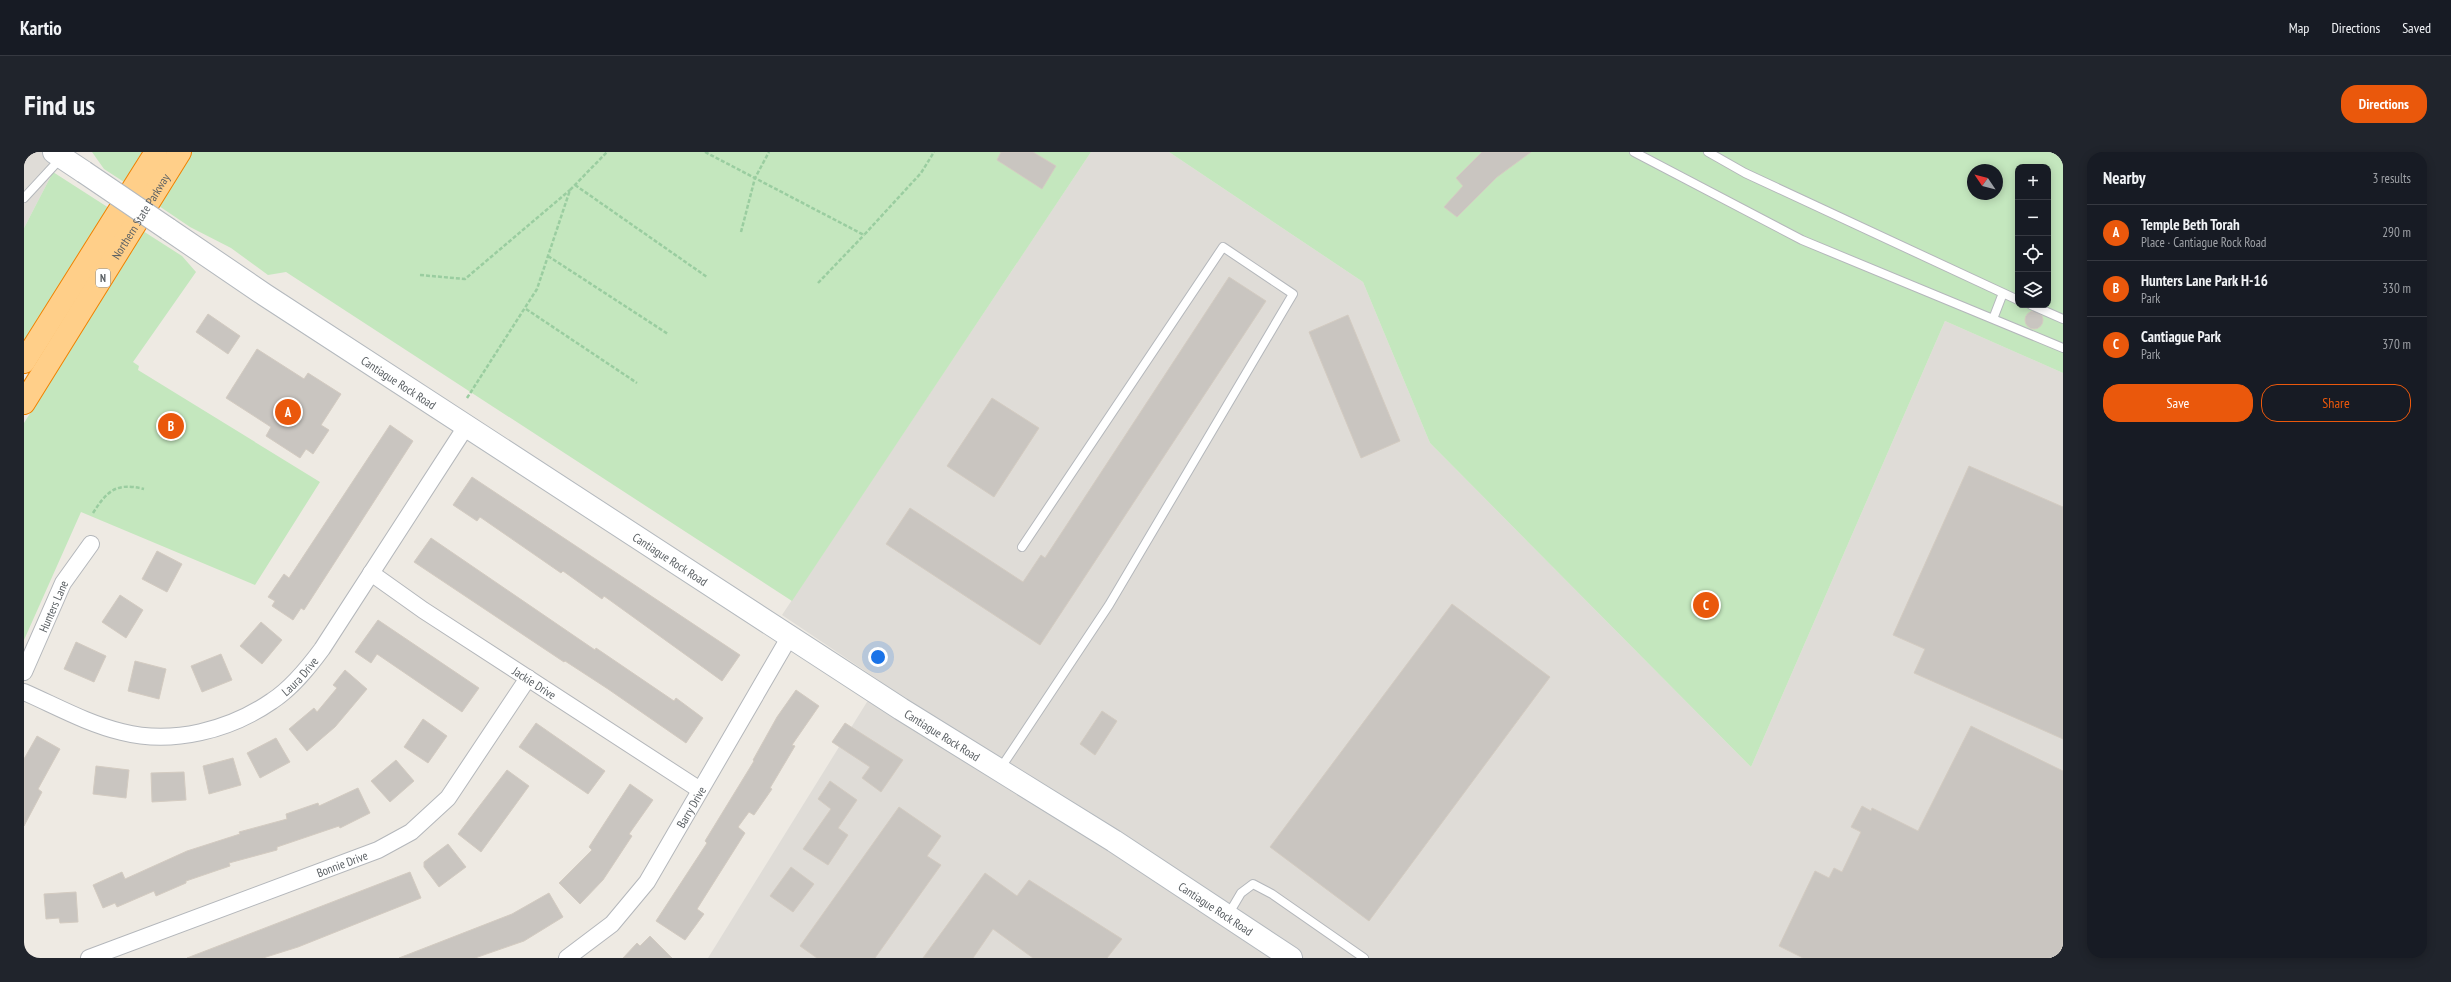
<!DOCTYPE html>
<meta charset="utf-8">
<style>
:root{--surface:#171b24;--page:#20242c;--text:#f1f3f6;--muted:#9ea1a6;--line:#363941;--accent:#ea580c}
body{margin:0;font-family:"PT Sans Narrow",sans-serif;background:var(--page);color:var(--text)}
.controls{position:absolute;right:12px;top:12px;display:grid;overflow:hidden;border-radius:8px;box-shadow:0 2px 10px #0003}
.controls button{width:36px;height:36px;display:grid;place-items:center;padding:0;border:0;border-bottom:1px solid var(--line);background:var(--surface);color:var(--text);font:20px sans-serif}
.compass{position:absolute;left:1943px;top:12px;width:36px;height:36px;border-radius:50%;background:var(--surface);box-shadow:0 2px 10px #0003;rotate:305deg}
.you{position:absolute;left:854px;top:505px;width:14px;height:14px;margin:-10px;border:3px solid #fff;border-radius:50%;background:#1a73e8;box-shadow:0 0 0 6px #1a73e833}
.badge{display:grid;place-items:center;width:26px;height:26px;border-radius:50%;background:var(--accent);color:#fff;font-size:13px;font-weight:700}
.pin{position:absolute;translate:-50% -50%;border:2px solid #fff;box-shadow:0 1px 4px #0006}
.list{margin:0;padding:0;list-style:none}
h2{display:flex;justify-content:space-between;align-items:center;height:52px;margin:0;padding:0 16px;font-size:17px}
h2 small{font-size:13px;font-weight:400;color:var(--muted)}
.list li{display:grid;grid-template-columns:26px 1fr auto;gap:12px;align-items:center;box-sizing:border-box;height:56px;padding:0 16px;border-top:1px solid var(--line)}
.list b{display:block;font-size:15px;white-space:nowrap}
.list p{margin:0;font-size:13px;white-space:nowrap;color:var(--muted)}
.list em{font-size:13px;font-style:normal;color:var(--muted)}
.actions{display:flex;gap:8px;padding:12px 16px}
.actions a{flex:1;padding:9px 0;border:1px solid var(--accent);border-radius:16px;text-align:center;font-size:14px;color:var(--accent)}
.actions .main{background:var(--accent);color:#fff}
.icon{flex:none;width:22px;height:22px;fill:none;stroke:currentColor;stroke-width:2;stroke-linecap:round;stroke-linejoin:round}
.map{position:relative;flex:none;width:2039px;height:806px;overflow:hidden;border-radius:16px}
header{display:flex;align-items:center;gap:24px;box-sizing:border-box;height:56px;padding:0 20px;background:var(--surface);border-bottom:1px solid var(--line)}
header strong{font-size:19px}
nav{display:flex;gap:22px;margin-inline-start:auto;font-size:14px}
.intro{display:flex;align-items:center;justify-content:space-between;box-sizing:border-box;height:96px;padding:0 24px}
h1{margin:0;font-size:28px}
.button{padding:10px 18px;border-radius:16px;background:var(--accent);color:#fff;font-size:14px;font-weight:700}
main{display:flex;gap:24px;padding:0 24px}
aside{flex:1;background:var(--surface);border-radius:16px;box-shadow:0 2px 10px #0003}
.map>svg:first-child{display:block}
</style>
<header>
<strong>Kartio</strong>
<nav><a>Map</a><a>Directions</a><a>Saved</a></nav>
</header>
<div class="intro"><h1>Find us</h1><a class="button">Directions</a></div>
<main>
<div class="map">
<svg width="2039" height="806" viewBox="0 0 2039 806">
<rect width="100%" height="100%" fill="#eeeae3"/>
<path fill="#dfdcd7" d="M0 0H29V20L0 76Z
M1067 0H1145L1339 130 1406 291 1727 615 1921 169 2039 221V806H684L856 529 758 463Z"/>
<path fill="#c4e7be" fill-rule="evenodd" d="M68 0H118L100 30 80 17Z
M167 0H1067L768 449 262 120 244 123 207 96 166 75 135 54Z
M1145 0H2039V221L1921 169 1727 615 1406 291 1339 130ZM1994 15H2024V153H1994ZM1949 18H1973V42H1949Z
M29 20 85 56 0 193V76Z
M119 79 158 104 172 120 109 210 115 214 114 218 296 330 231 433 57 360 0 488V271Z"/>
<path fill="#c9c5c0" stroke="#d3cbc1" d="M977 0H1009L1032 14 1018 37 973 8Z
M1458 0H1507L1473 25 1433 65 1420 55 1439 34 1432 26Z
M1205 125 1242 149 1016 493 862 392 886 356 999 430 1017 403 1021 406Z
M2001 168a9 9 0 1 1 18 0a9 9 0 1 1-18 0Z
M184 162 216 184 204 202 172 180Z
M1324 163 1376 289 1337 306 1285 180Z
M233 197 280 227 284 221 317 242 297 273 305 278 289 302 282 297 276 306 242 284 247 275 202 246Z
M968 246 1015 276 970 345 923 314Z
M366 273 389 289 280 458 277 456 269 468 248 454 251 449 244 445 260 422 265 426Z
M1945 314 2039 355V587L1890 521 1901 497 1869 483Z
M448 325 716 503 698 529 580 444 578 447 539 419 537 421 456 365 453 369 429 353Z
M407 386 571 498 572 496 650 549 652 546 679 566 662 591 584 537 541 509 540 510 390 410Z
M133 399 158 412 143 440 118 427Z
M96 443 119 458 102 486 78 470Z
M1428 452 1526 525 1345 769 1246 695Z
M354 468 455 536 438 560 353 502 347 511 331 500Z
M237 470 258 488 238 512 216 494Z
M52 490 82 504 70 530 40 517Z
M197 502 208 528 178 540 167 514Z
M111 509 142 517 135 547 104 539Z
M321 518 343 537 311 575 283 599 265 577 290 556 293 560 313 536 309 533Z
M772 538 795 554 768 593 771 594 746 636 748 637 730 663 725 660 714 675 721 681 673 757 680 762 661 788 632 769 683 691 681 689 730 609 729 608 753 565Z
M1078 559 1093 569 1071 603 1056 592Z
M399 567 423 584 404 611 380 595Z
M512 571 581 619 564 642 495 595Z
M821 571 879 608 857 640 838 626 846 615 808 590Z
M1947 574 2039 619V793L2033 806H1779L1755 794 1791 719 1805 726 1810 716 1818 720 1837 680 1827 675 1838 654 1847 659 1848 656 1894 679Z
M13 584 36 597 14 637 18 640 0 674V607Z
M252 586 266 610 236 626 223 601Z
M209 606 217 633 185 642 179 614Z
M372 608 390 629 366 650 347 629Z
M72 614 105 618 102 646 69 642Z
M483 618 505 634 457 700 434 682Z
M160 620 162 648 128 650 127 621Z
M806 629 833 648 814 676 824 683 804 713 779 697 807 657 794 647Z
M606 632 629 648 605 682 608 684 579 728 556 752 535 731 568 698 565 695Z
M334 636 346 661 316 676 315 674 253 695V698L205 711 206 714 162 729V731L132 744 130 739 93 755 91 751 79 756 69 733 98 720 101 727 163 699 216 682 215 680 263 667 262 662 294 651 295 654Z
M875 655 917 684 903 704 917 713 851 806H793L776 794Z
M424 692 442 715 415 735 400 715V710Z
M767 715 790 732 769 760 746 744Z
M386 720 397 746 274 795 239 806H163Z
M961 721 993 744 1005 728 1098 787 1083 806H1009L969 777 949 806H899Z
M52 740 54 770 36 771 35 766 22 767 20 742Z
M525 741 539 765 500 789 451 806H375L488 762Z
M626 784 648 806H599L613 791 616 794Z"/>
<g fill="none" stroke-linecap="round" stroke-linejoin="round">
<g stroke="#b4b7bb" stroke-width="10">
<path id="lane" d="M1610 0 1778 88 2039 196
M1684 0 1721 21 1994 148
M0 46 37 6
M2007 153 2039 167
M1969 167 1979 141
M976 617 1085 453 1269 142 1199 95 998 395
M1204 763 1217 741 1229 732 1248 742 1340 806"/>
</g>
<g stroke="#b4b7bb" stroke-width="18">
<g id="street">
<path id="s1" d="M347 421 399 458 676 638"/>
<path id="s2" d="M0 520 39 431 67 392"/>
<path id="s3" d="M0 540C32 554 64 572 98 580 149 593 206 578 248 549 268 536 284 516 298 497L443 273"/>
<path id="s4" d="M65 806 354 698 387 680 424 646 504 526"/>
<path id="s5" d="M543 806 588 772 623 730 766 484"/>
</g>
</g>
<g stroke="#b4b9be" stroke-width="24">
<g id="secondary">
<path d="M30 0 60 20"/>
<path id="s6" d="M144 77 241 143 877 557 1090 689 1267 806"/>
</g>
</g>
<g stroke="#f18200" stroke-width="24">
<g id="highway">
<path d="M0 210 132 0"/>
<path id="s7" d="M0 251 156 0"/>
</g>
</g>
<path stroke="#9acda0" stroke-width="2.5" stroke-dasharray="4 2" stroke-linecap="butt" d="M681 0 840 83 897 21 910 0
M551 33 683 125
M717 80 731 26 745 0
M524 104 644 182
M396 123 441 127 546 38
M794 131 840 83
M502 157 613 231
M443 246 513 137 546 38 583 0
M69 361C83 339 92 330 120 337"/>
<use href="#lane" stroke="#fff" stroke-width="8"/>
<use href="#street" stroke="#fff" stroke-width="16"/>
<use href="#secondary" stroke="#fff" stroke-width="22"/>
<use href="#highway" stroke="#ffcf89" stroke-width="22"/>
<g stroke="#b4b9be" stroke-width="24" stroke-linecap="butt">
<path id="secondary-bridge" d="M60 20 144 77"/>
</g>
<use href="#secondary-bridge" stroke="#fff" stroke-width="22"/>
</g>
<g text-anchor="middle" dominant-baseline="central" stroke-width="4" stroke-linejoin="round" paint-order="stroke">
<rect fill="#fff" stroke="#8c9092" stroke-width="1" x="72" y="117" width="14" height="18" rx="3"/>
<g font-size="11" font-weight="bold" fill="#5b6064">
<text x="79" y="126">N</text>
</g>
<g font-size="12" fill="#5b6064" stroke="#fff">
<text stroke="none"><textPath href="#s7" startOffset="220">Northern State Parkway</textPath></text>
<text stroke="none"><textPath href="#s6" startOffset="277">Cantiague Rock Road</textPath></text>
<text stroke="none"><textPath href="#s6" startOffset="601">Cantiague Rock Road</textPath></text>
<text stroke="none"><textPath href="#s2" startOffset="72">Hunters Lane</textPath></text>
<text stroke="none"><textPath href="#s3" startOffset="301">Laura Drive</textPath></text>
<text stroke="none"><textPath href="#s1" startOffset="197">Jackie Drive</textPath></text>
<text stroke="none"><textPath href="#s6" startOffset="925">Cantiague Rock Road</textPath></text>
<text stroke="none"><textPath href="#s5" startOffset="198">Barry Drive</textPath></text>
<text stroke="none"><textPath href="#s4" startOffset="270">Bonnie Drive</textPath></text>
<text stroke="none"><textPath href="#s6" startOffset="1249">Cantiague Rock Road</textPath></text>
</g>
</g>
</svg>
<div class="controls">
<button>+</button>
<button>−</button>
<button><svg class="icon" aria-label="locate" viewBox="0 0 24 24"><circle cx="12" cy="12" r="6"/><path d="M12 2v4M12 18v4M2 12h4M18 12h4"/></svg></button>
<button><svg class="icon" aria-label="layers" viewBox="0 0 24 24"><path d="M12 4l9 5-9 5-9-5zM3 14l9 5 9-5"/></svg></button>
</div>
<svg class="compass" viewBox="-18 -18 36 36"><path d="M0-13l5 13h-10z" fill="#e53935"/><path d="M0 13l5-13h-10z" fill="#9ea1a6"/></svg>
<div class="you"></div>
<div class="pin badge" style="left:264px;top:260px">A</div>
<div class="pin badge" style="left:147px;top:274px">B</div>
<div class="pin badge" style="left:1682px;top:453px">C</div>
</div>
<aside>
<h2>Nearby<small>3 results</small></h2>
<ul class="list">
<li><span class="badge">A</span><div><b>Temple Beth Torah</b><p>Place · Cantiague Rock Road</p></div><em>290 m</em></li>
<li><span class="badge">B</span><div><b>Hunters Lane Park H-16</b><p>Park</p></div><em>330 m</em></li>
<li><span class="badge">C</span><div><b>Cantiague Park</b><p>Park</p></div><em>370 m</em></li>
</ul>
<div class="actions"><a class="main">Save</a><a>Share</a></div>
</aside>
</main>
